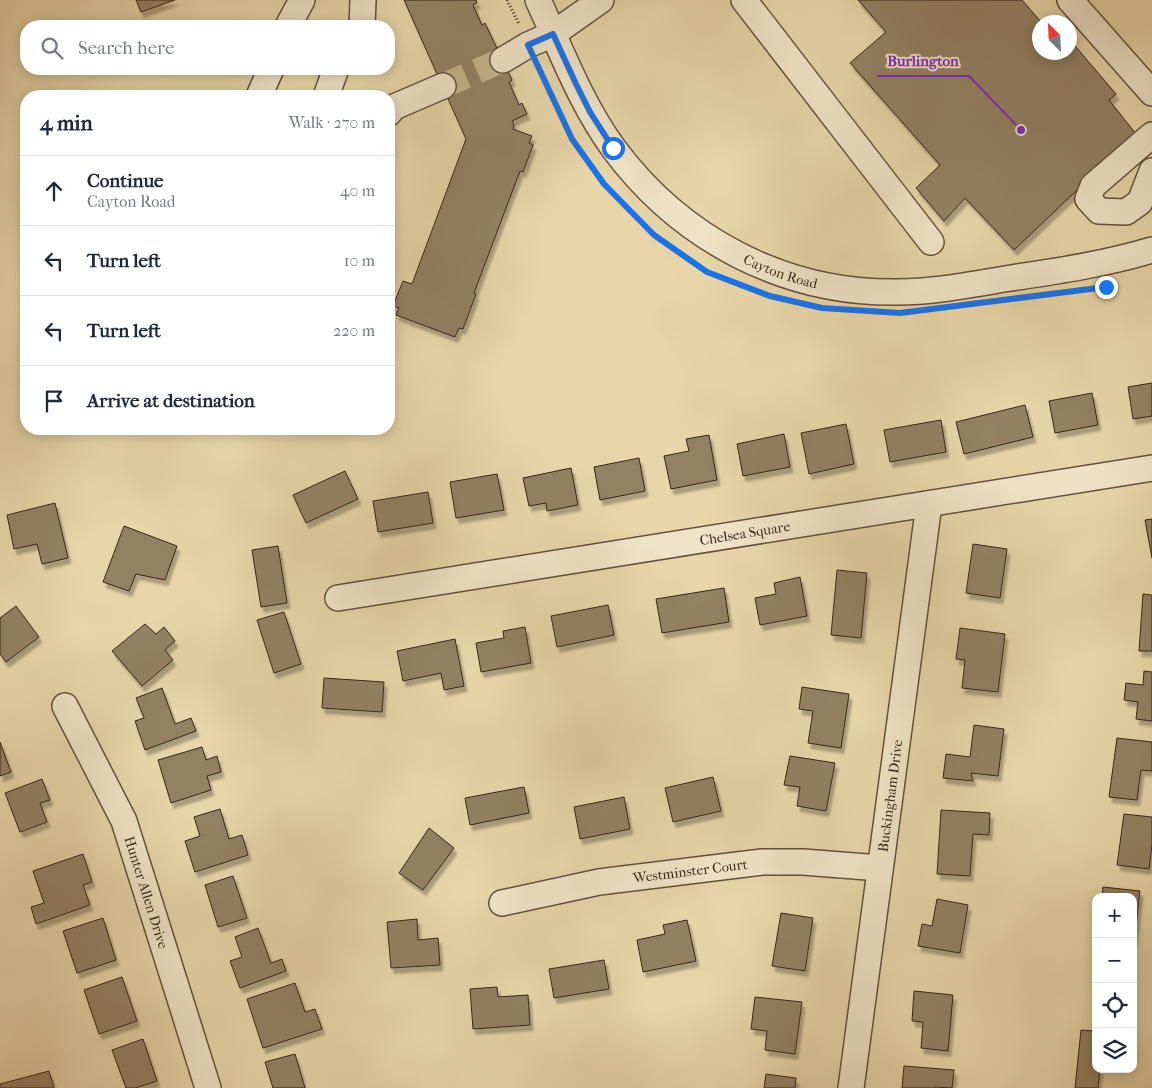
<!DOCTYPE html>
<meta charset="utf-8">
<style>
:root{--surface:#fff;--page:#f2f2f3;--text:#1f2937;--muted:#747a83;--line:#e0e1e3}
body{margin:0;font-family:"IM FELL French Canon",serif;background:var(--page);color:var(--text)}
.controls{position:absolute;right:15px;bottom:15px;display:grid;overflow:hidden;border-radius:10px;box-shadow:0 2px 12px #0003}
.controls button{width:45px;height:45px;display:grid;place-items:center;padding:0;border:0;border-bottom:1px solid var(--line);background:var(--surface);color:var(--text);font:25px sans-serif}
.compass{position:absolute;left:1032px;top:15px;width:45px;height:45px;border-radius:50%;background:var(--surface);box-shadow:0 2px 12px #0003;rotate:336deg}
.stop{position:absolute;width:15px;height:15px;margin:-11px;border:4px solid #1a73e8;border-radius:50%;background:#fff}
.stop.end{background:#1a73e8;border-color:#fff;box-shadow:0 1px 5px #0008}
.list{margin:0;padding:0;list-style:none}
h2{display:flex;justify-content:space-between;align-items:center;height:65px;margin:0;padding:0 20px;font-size:21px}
h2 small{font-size:16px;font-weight:400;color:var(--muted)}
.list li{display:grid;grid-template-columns:32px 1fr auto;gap:15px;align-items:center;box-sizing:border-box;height:70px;padding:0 20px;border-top:1px solid var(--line)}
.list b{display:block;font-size:19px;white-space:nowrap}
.list p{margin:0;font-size:16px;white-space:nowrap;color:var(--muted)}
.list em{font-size:16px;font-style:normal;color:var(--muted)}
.icon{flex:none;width:28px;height:28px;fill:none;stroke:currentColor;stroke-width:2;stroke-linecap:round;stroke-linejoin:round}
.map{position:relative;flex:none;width:1152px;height:1088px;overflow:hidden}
.search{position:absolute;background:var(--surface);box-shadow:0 2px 12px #0003;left:20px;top:20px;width:375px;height:55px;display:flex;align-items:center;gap:12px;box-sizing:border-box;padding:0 18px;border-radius:20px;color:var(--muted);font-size:19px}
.panel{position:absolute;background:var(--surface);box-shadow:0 2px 12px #0003;left:20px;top:90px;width:375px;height:345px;border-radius:20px}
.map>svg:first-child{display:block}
</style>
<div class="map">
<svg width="1152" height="1088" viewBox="0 0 1152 1088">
<defs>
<filter id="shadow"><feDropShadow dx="3" dy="5.5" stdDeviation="1" flood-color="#0004"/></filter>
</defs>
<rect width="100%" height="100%" fill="#e8d6aa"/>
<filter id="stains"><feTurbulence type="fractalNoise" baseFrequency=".004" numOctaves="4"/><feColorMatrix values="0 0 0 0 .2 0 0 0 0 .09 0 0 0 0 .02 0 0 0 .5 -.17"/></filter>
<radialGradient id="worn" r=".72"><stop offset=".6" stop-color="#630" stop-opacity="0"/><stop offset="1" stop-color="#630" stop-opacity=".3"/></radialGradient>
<path fill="#938164" stroke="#372519" filter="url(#shadow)" d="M136 0H175L141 12Z
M404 0H476L477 3 473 5 482 25 485 23 512 80 509 82 519 105 522 103 527 114 512 121 514 125 513 129 532 136 529 143 533 145 523 172 520 171 474 293 476 294 463 329 459 328 455 337 396 315 399 308 393 306 403 281 412 284 466 139Z
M858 0H1022L1041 22H1040V52H1070V40L1116 94 1109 100 1136 134 1014 250 965 198 944 221 916 188 940 165 850 63 886 32Z
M1152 383V416L1133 419 1128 387Z
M1092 393 1098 425 1055 433 1049 401Z
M1025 405 1033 437 964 454 956 422Z
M941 420 946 452 890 462 884 430Z
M846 424 854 464 809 474 801 433Z
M784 434 790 467 743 476 737 444Z
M709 435 717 480 671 489 664 456 689 451 686 439Z
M639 458 645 491 600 500 594 467Z
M571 468 578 505 547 511 546 503 529 506 523 478Z
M345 471 358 499 306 523 293 495Z
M497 474 504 510 456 518 450 482Z
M428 492 433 523 378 532 373 501Z
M55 503 68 558 42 564 37 544 14 549 7 515Z
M1152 519V558L1145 520Z
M124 526 177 546 165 580 136 574 129 591 103 582Z
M973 544 1007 549 1000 598 966 593Z
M278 546 287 603 261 607 252 550Z
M837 570 867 573 861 638 831 635Z
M800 577 807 616 760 625 755 598 776 594 774 583Z
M724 588 729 622 662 633 656 599Z
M1143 594 1152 595V651H1139Z
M608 605 614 635 557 647 551 616Z
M16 606 39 637 6 662 0 654V618Z
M284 612 301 664 274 673 257 620Z
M145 624 156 634 164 627 175 641 165 650 173 660 142 686 112 651Z
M525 627 531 663 481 672 476 643 504 638 503 631Z
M960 628 1005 634 998 692 962 688 965 660 956 659Z
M455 639 464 686 444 690 441 673 403 681 397 651Z
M1144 671 1152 672V721L1136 719 1138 702 1124 700 1126 683 1143 685Z
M324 678 384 682 382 712 322 708Z
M802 687 849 694 841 748 808 743 813 711 799 709Z
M162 688 175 724 191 718 196 731 145 750 135 721 144 718 136 698Z
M974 725 1004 729 998 776 971 773 973 781 943 778 946 754 970 757Z
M1117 738 1152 742V771L1141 770 1137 800 1109 797Z
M0 742 11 772 0 776Z
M202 747 206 760 217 756 221 772 207 776 211 790 171 803 158 760Z
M790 756 835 763 826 811 797 806 800 787 784 785Z
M713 777 721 811 673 822 665 788Z
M42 779 50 800 40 803 47 822 20 832 5 793Z
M524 787 529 813 470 825 465 798Z
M624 797 630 829 580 839 574 807Z
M220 809 229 839 242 835 248 855 195 872 185 841 200 836 194 817Z
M941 810 990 813 989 835 973 834 970 876 937 874Z
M1124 814 1152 817V845L1149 869 1117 865Z
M429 828 454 848 423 890 399 873Z
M83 854 92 882 83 885 90 905 36 924 31 907 44 903 33 871Z
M233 876 247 918 218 927 205 885Z
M1103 887 1140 891 1134 941H1133V897H1102Z
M937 899 968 905 960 953 918 946 922 924 932 926Z
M781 913 813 918 805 971 772 966Z
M103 918 116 960 77 973 63 931Z
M417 919 418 940 438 938 440 965 391 968 387 922Z
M687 920 696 961 643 972 637 940 665 934 663 925Z
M258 928 271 963 282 959 286 971 240 988 230 961 242 957 235 937Z
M604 960 609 989 554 998 549 969Z
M122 977 137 1021 99 1034 84 990Z
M295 983 305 1012 315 1009 322 1029 263 1048 247 999Z
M497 987 498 997 528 995 530 1025 473 1029 470 989Z
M914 991 953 995 948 1051 921 1048 923 1022 912 1021Z
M755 997 802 1002 795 1054 765 1050 767 1031 751 1029Z
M1081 1030 1096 1031V1069H1100L1098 1088H1075Z
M143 1039 157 1081 135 1088H126L112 1050Z
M295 1054 305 1088H273L265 1062Z
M904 1066 954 1070 952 1088 935 1087V1088H902Z
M49 1071 54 1088H0V1084Z
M766 1074 796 1078 795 1088H764Z"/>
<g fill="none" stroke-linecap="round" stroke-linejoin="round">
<path stroke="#c5b38d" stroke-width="25" stroke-dasharray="25 12" stroke-linecap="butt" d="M443 86 503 60"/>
<g stroke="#63513d" stroke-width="28">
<g id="minor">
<path id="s1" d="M538 0C561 50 581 104 614 149 681 239 784 294 898 292 936 292 973 284 1011 278 1058 271 1106 264 1152 250"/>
<path d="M744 0 931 242"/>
<path d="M1070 0 1152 93"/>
<path d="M288 26 302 0"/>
<path d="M362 26 363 0"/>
<path d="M503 60 528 45 553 34 601 0"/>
<path d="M259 96 271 69"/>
<path d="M326 96 336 69"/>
<path d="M389 113 394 107 443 86"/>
<path d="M1152 135 1093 186 1088 199 1099 211 1126 212 1140 202 1152 171"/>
<path id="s2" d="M338 598 1152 468"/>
<path id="s3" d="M65 706 124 821 208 1088"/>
<path id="s4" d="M502 903 599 882 762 862H803L880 868"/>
<path id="s5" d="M851 1088 929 504"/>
</g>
</g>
<path stroke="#372519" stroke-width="3" stroke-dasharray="1 2.5" stroke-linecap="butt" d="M507 0 519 24
M538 66 571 139 604 184 654 235 707 272 758 291"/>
<use href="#minor" stroke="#f0e4c8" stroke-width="25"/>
</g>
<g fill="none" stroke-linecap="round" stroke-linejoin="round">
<path stroke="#1a73e8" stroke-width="6" d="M613 148 590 112 576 84 553 34 528 45 572 139 604 184 654 235 707 272 770 296 822 308 900 313 1106 287"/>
</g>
<g text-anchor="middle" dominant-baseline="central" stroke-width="4" stroke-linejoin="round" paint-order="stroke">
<g font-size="14" fill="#372519" stroke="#f0e4c8">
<text stroke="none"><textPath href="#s1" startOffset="378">Cayton Road</textPath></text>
<text stroke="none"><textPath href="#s2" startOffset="412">Chelsea Square</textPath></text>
<text stroke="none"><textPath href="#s5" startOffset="295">Buckingham Drive</textPath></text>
<text stroke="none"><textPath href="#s4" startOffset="191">Westminster Court</textPath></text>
<text stroke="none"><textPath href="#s3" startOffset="204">Hunter Allen Drive</textPath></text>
</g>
</g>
<path fill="none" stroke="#7b2cbf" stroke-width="2" d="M1021 130L969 76H877"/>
<circle fill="#7b2cbf" stroke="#f0e4c8" stroke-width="2" cx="1021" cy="130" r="5"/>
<g font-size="15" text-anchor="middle" font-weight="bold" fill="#7b2cbf" stroke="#f0e4c8" stroke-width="4" stroke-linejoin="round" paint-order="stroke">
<text x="923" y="66">Burlington</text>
</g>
<rect width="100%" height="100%" filter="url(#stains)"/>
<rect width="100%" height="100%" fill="url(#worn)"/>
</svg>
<div class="controls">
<button>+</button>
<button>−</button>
<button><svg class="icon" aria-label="locate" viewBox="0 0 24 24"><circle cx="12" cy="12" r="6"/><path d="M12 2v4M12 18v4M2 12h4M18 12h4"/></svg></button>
<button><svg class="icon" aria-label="layers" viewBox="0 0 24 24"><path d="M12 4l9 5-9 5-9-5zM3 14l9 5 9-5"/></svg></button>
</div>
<svg class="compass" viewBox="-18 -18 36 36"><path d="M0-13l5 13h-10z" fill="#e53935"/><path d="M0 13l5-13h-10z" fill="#747a83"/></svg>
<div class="stop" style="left:613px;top:148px"></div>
<div class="stop end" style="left:1106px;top:287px"></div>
<div class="search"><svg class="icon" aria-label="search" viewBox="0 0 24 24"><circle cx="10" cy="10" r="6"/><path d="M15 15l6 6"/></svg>Search here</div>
<section class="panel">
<h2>4 min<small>Walk · 270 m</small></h2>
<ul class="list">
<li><svg class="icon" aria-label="ahead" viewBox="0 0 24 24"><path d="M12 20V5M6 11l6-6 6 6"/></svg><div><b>Continue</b><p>Cayton Road</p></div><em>40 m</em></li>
<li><svg class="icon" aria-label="left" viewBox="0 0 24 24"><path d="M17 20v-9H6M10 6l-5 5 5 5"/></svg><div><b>Turn left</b></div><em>10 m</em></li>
<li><svg class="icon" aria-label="left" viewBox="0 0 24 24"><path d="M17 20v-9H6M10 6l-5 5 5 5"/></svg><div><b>Turn left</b></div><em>220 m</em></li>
<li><svg class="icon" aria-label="arrive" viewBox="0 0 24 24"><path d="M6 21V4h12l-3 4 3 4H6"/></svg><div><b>Arrive at destination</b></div></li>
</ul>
</section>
</div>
